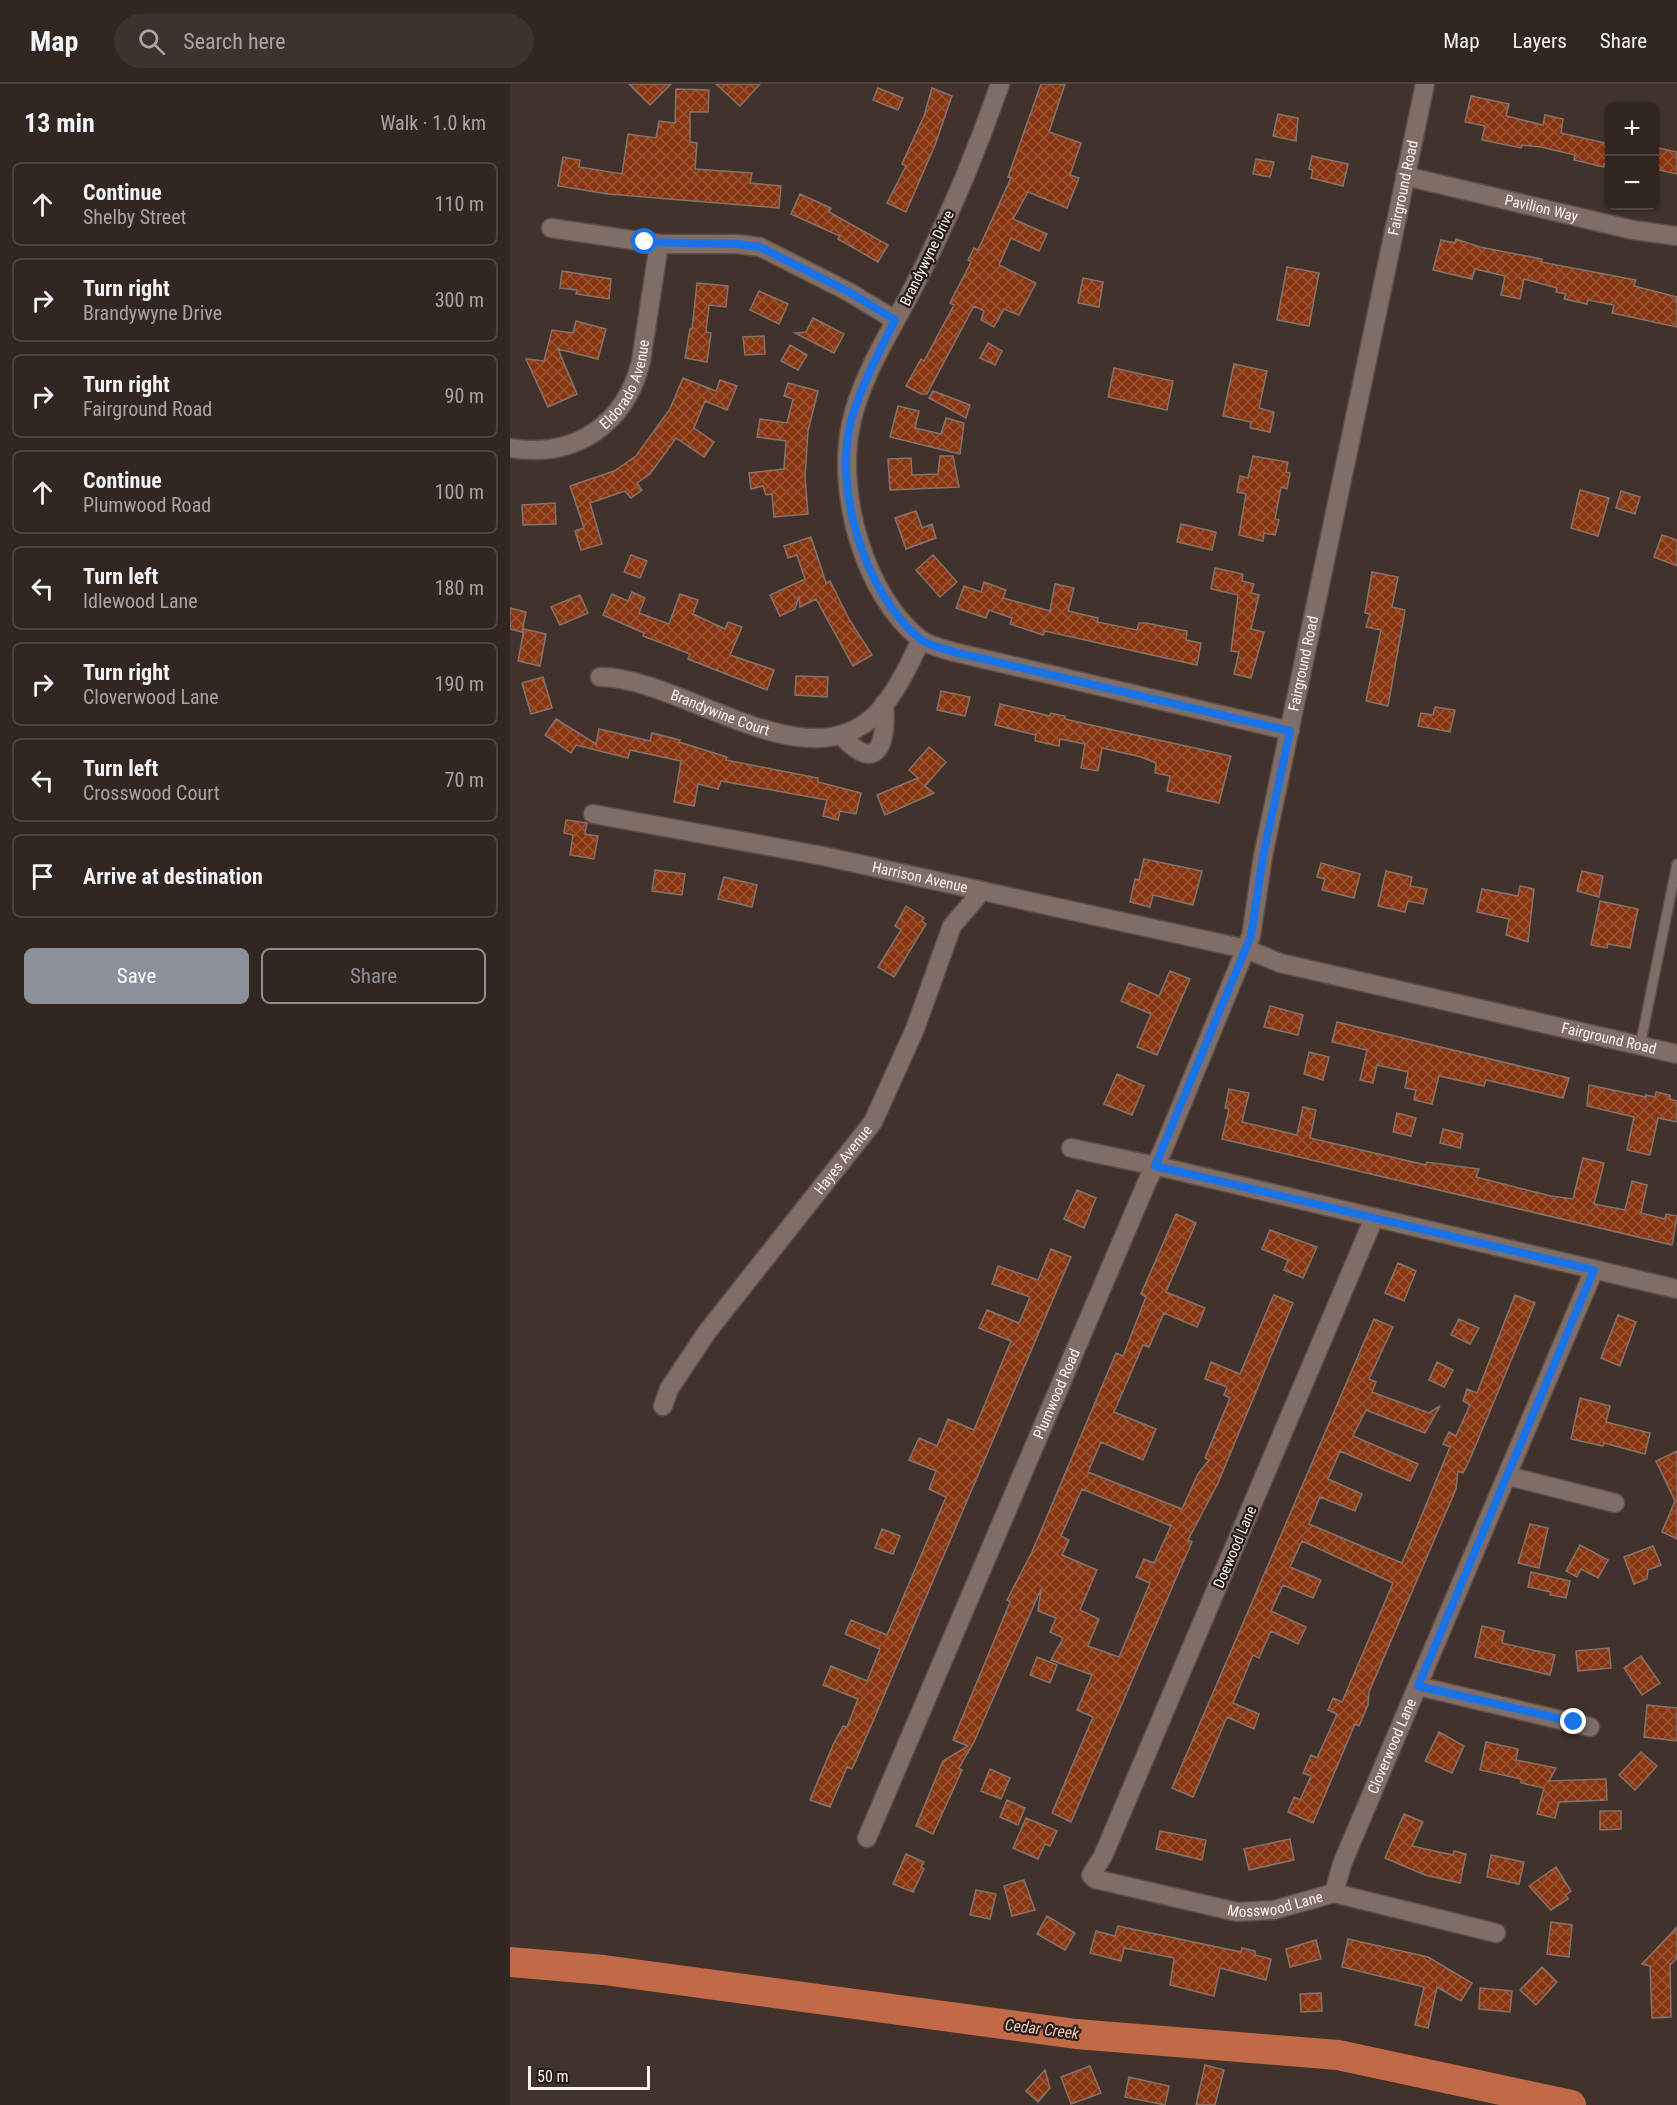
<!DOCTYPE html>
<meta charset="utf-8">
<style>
:root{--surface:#322621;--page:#3d322e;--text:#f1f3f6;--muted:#a8a5a5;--line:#4d433f;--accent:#8c9099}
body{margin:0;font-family:"Roboto Condensed",sans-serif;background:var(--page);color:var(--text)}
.controls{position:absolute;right:18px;top:18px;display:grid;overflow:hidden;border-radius:9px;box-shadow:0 2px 4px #0004}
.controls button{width:54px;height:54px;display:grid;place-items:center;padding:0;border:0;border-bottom:2px solid var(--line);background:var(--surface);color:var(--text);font:30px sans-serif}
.scale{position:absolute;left:18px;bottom:15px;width:122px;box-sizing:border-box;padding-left:6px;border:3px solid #fcf2ee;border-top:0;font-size:16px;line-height:21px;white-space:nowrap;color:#fcf2ee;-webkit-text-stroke:4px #231c19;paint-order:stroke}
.stop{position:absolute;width:18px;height:18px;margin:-14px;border:4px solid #1a73e8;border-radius:50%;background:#fff}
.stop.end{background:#1a73e8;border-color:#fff;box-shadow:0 2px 6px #0008}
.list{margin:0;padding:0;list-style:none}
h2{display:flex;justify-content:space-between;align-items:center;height:78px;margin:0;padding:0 24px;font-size:26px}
h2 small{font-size:20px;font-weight:400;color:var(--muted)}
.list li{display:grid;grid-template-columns:39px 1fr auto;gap:18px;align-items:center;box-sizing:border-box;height:84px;margin:0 12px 12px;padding:0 12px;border:2px solid var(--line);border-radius:9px}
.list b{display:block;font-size:22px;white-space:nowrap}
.list p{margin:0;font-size:20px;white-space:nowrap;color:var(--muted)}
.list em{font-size:20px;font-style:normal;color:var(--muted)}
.actions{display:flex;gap:12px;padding:18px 24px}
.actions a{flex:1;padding:14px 0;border:2px solid var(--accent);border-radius:9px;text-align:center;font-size:21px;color:var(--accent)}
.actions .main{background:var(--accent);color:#fff}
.icon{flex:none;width:33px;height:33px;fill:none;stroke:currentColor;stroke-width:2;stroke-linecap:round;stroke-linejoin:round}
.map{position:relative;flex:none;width:1167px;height:2021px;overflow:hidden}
header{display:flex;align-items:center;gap:36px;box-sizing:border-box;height:84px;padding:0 30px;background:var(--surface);border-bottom:2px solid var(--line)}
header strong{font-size:28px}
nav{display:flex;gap:33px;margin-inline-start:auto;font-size:21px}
.search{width:420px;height:54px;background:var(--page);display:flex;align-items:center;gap:15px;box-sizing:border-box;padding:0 21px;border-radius:33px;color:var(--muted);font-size:22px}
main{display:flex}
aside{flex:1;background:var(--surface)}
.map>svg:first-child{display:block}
</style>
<header>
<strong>Map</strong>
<div class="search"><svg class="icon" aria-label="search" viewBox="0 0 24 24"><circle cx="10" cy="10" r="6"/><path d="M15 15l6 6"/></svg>Search here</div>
<nav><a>Map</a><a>Layers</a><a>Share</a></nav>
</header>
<main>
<aside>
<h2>13 min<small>Walk · 1.0 km</small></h2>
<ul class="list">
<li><svg class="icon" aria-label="ahead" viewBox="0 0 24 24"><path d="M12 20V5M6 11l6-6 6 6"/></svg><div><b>Continue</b><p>Shelby Street</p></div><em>110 m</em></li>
<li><svg class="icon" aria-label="right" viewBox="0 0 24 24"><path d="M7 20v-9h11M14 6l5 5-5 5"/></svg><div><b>Turn right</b><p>Brandywyne Drive</p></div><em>300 m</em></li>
<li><svg class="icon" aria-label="right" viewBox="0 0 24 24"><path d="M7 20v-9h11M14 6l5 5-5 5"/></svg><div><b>Turn right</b><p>Fairground Road</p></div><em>90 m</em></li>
<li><svg class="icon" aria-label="ahead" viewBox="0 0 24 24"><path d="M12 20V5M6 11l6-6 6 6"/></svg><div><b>Continue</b><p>Plumwood Road</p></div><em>100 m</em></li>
<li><svg class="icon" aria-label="left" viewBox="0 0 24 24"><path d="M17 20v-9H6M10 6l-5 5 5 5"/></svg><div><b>Turn left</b><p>Idlewood Lane</p></div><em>180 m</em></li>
<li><svg class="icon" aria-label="right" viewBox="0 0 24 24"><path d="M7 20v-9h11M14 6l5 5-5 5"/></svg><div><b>Turn right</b><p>Cloverwood Lane</p></div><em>190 m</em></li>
<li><svg class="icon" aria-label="left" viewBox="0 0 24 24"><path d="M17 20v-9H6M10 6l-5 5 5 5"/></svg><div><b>Turn left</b><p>Crosswood Court</p></div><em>70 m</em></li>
<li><svg class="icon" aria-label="arrive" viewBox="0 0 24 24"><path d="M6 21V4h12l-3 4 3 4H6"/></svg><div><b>Arrive at destination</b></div></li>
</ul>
<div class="actions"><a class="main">Save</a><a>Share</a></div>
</aside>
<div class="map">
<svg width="1167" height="2021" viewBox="0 0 1167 2021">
<defs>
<pattern id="building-cross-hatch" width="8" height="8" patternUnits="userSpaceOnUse" patternTransform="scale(1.5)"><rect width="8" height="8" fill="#883611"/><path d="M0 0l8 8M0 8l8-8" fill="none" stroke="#9a5434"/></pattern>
</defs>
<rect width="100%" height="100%" fill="#42322c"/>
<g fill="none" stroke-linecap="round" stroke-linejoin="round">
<path stroke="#c26a48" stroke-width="30" d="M0 1878 94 1886 566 1950 828 1971 1061 2021"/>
</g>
<path fill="url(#building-cross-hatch)" stroke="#84726b" stroke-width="1.5" fill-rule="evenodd" d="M119 0H161L140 21Z
M206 0H250L230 22Z
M531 0H555L539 48 571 59 560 91 569 94 557 124 518 108 503 135 537 150 529 167 501 154 489 181 526 199 509 231 494 225 484 243 471 236 474 227 464 222 417 310H411L396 302 411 275 414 277 444 221 440 219 461 178 458 176 464 164 468 166 501 94 498 93Z
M368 4 393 14 388 26 363 16Z
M422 4 442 12 425 61 396 128 377 119 396 82 392 80 414 32Z
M166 5 199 6 198 28H180V58L187 59 185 85 242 89 240 99 271 102 269 124 98 110 48 102 53 73 70 76 69 83 112 90 118 50 146 54 149 37 165 39Z
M961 12 999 20 996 32 1033 41 1035 31 1053 35 1051 49 1100 60V81L1094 80V83L1064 76 1065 71 1031 63 1012 61 1011 64 972 56 975 42 955 38Z
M768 30 788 34 786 57 763 52Z
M1144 63 1167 68V90L1144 85Z
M802 72 838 80 833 102 801 94 803 86 799 85Z
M746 75 764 78 760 93 743 90Z
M290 110 321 124 319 128 378 161 368 178 328 155 330 152 281 130Z
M946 155 970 163 1032 175 1031 178 1126 196 1124 202 1167 213V243L1102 229 1104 221 1078 216 1077 220 1054 215 1056 210 1046 208 1047 204 1014 195 1010 215 991 211 995 192 965 185 962 195 923 186 931 156 945 159Z
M777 183 809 189 799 242 767 236Z
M52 187 101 195 99 215 66 210 67 206 50 204Z
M573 194 593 198 589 223 568 219Z
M187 199 218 202 216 223 199 221 196 248 201 249 197 278 175 274 180 245H182Z
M249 207 278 220 269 240 240 226Z
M303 234 334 250 324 269 285 249 296 248Z
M66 237 96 245 88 275 48 265 67 310 38 323 16 275 34 277 42 246 63 249Z
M254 252 255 270 235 271 233 253Z
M478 259 492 267 485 281 470 274Z
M280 261 297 271 288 286 271 277Z
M724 280 757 287 749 324 764 328 760 348 740 344 741 338 713 332Z
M604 284 663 297 657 326 598 313Z
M173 294 206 307 210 296 227 302 217 326 195 317 184 344 204 358 194 373 166 354 140 390 127 399 132 406 121 414 115 407 80 419 92 460 71 466 65 447 74 444 60 402 104 387 126 372 160 325Z
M278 299 308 307 298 347 295 393 298 430 264 433 262 410 256 411 253 402 241 405 239 389 274 385 276 357 247 353 250 335 277 339 283 315 274 312Z
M423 307 460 321 456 334 419 314Z
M388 322 409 327 405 344 431 350 436 334 454 339 450 370 380 353Z
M430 372H443L449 403 380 406 378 375 401 374 402 391 428 390Z
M743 372 778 378 776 388 780 389 777 405 771 403 765 435 769 436 765 451 754 449 753 457 729 451 736 410 727 408 730 392 738 394Z
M1070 406 1099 414 1088 452 1061 444Z
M1111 407 1130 413 1125 430 1106 424Z
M45 419 46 440 13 441 12 421Z
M406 427 412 444 422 440 426 454 396 465 385 434Z
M671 440 706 448 702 466 667 458Z
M1152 451 1167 456V482L1144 473Z
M301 453 316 499 320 497 339 535 362 571 343 582 306 515 290 523 289 512 285 525 270 532 260 511 295 495 287 471 278 474 274 462Z
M121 471 137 477 130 494 114 488Z
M423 471 447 498 430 513 406 486Z
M705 484 733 490 732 497 744 500 741 509 749 511 741 545 754 548 741 594 724 590 729 568 721 567 728 511 701 505Z
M862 488 888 493 882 523 895 526 878 622 856 617 871 546 856 543 860 530 855 529Z
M474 498 496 506 493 514 540 527 545 500 564 504 558 527 588 534 587 538 627 546 629 539H636L677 547 676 556 691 559 687 581 535 547 533 551 500 540 502 534 479 526 476 534 446 524 454 502 471 508Z
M122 508 135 514 129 529 159 540 170 510 188 516 183 530 215 545 218 538 232 543 220 571 264 586 257 606 178 575 180 570 133 552 134 549 93 531 102 510 118 517Z
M70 511 78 529 50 541 41 523Z
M0 524 16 528 12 548 0 545Z
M14 545 36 550 30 582 8 577Z
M286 592 318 593 317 613 285 611Z
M33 593 42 624 21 630 12 599Z
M431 607 460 613 455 632 427 626Z
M490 620 540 632 541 629 555 632V635L572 639 721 672 709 719 657 707 660 692 645 689 646 679 631 673 592 664 588 687 571 684 575 660 550 655 549 662 525 657 526 651 485 641Z
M925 623 945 626 940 648 908 642 911 629 923 631Z
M46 635 86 660 89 645 140 657 142 649 170 656 169 658 217 673 216 676 308 694V698L351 709 346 730 330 727 328 736 313 732 317 716 211 697 208 705 188 700 184 722 164 718 171 677 120 666 118 674 66 661 61 669 35 651Z
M419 663 436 678 415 702 424 709 375 731 367 711 408 694 399 686Z
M56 736 77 739 75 750 88 752 84 775 60 771 63 751 54 749Z
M634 775 692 787 683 821 643 811 640 823 620 818 625 795 629 796Z
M811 779 850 790 844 814 812 806 815 795 807 793Z
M145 786 175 790 172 811 142 807Z
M876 787 902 793 900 802 917 805 913 820 898 817 895 828 868 822Z
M1072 787 1093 792 1089 813 1067 807Z
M214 793 247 801 242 823 208 815Z
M1010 802 1024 805 1018 858 996 851 999 835 967 828 972 805 1008 812Z
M1090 817 1128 825 1120 864 1098 860 1097 864 1081 861Z
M396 822 414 834 412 837 416 840 384 893 368 883 391 846 385 842Z
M660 887 680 895 647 971 627 963 641 930 611 917 619 899 649 912Z
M760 922 793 931 788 951 754 943Z
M827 938 1059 994 1053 1014 976 996 974 1002 929 992 922 1020 904 1016 906 1006 895 1004 898 988 867 981 863 999 850 996 857 966 822 958Z
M799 968 819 973 813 996 794 990Z
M607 990 634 1002 622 1031 594 1020Z
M1079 1001 1136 1013V1011L1145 1013 1146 1008 1160 1011V1015L1167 1017V1038L1148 1034 1140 1071 1117 1066 1124 1033 1077 1022Z
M719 1005 739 1009 732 1038 787 1051 793 1023 806 1026 800 1054 916 1081 917 1078 969 1085 966 1093 1041 1112 1063 1115 1073 1074 1094 1079 1084 1120 1115 1126 1122 1097 1137 1101 1131 1129 1155 1135 1156 1130 1167 1132 1162 1161 712 1055 719 1025 715 1024Z
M887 1029 906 1034 901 1052 883 1048Z
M933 1045 953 1050 950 1064 930 1059Z
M567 1106 586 1114 574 1144 554 1135Z
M666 1130 686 1139 656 1208 695 1224 687 1243 654 1229 639 1263 633 1261 604 1328 646 1345 633 1376 591 1358 578 1388 672 1425 688 1390 699 1376 695 1374 720 1314 714 1311 717 1303 695 1295 701 1278 730 1290 762 1215 764 1211 783 1219 708 1399 678 1456 682 1458 674 1476 561 1738 542 1729 583 1633 567 1626 582 1591 541 1576 553 1554 540 1548 546 1534 528 1527 531 1505 464 1658 449 1684 452 1686 423 1750 406 1742 433 1677 458 1662 443 1656 500 1518 497 1516 522 1468 606 1269 613 1272 636 1213 631 1210ZM572 1405 661 1442 644 1479 634 1475 626 1493 640 1499 609 1573 578 1562 589 1535 570 1526 587 1486 552 1471 559 1456 551 1452Z
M760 1146 807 1163 793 1194 774 1186 778 1176 752 1165Z
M541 1165 561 1173 361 1642 342 1685 337 1683 320 1723 300 1716 323 1661 333 1642 337 1643 348 1615 313 1601 321 1582 357 1597 370 1565 335 1550 341 1536 377 1551 436 1413 419 1405 426 1387 399 1376 409 1354 427 1362 438 1335 464 1346 501 1257 469 1244 477 1226 509 1239 520 1213 482 1200 488 1182 528 1196Z
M888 1179 906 1187 894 1217 875 1209Z
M1005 1211 1025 1219 960 1375 953 1389 948 1387 946 1405 859 1608 858 1621 849 1642 845 1640 803 1739 778 1728 784 1713 790 1716 801 1692 793 1689 801 1671 807 1674 827 1630 818 1626 823 1614 832 1618 883 1499 792 1457 780 1483 811 1496 803 1514 773 1501 761 1527 796 1543 788 1560 761 1547 749 1574 743 1571 723 1619 749 1630 744 1645 717 1633 683 1713 662 1704 864 1235 883 1243 859 1295 866 1298 862 1308 919 1329 930 1322 915 1349 856 1326 843 1352 908 1380 900 1397 830 1367 818 1395 852 1410 845 1427 810 1413 799 1440 892 1479 940 1363 933 1360 939 1348 946 1352 960 1321 953 1317 957 1305 967 1309Z
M1108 1231 1126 1238 1110 1282 1091 1274Z
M949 1235 969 1244 960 1260 941 1251Z
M927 1278 943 1286 934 1303 919 1296Z
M1070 1314 1100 1322 1096 1338 1140 1349 1135 1370 1094 1359 1093 1362 1061 1355Z
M1167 1367V1455L1152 1448 1165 1417 1146 1377Z
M1020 1440 1038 1444 1029 1484 1008 1479Z
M372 1445 390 1452 383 1470 365 1464Z
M1070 1461 1098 1476 1088 1494 1071 1485 1067 1493 1056 1487Z
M1143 1462 1151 1481 1138 1486 1137 1495 1124 1500 1114 1473Z
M1021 1488 1060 1497 1056 1514 1040 1511 1041 1508 1018 1503Z
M972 1542 994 1547 992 1559 1045 1571 1040 1591 965 1573Z
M1099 1564 1101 1584 1068 1587 1066 1567Z
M1131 1572 1150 1599 1132 1611 1114 1584Z
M527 1573 547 1581 540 1599 520 1591Z
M1137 1621 1167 1624V1657L1134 1653Z
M929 1648 954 1662 942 1689 915 1677Z
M976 1658 1008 1665 1006 1676 1046 1684 1039 1697 1096 1695 1097 1716 1049 1718 1045 1734 1027 1730 1034 1704 1011 1699V1695L970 1686Z
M1131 1668 1147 1682 1125 1706 1109 1691Z
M480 1685 500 1694 491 1715 471 1707Z
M497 1716 515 1724 508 1741 490 1733Z
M1090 1727H1111V1745L1090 1746Z
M894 1730 913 1738 902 1762 943 1771 944 1767 956 1770 950 1799 915 1791 875 1774Z
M516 1734 547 1747 540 1762 535 1760 528 1775 503 1764Z
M650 1747 696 1756 692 1776 646 1765Z
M780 1755 784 1776 739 1786 734 1765Z
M396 1770 414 1778 411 1783 414 1785 403 1808 383 1800Z
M981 1771 1014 1778 1009 1800 977 1793Z
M1046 1783 1061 1807 1056 1811 1058 1815 1041 1826 1019 1802Z
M514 1796 525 1826 502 1832 494 1802Z
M466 1806 486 1810 480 1835 460 1831Z
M537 1832 565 1849 555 1866 527 1850Z
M1041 1838 1062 1841 1059 1873 1037 1870Z
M608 1842 731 1868 732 1864 745 1867V1871L761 1875 756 1896 710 1884 704 1912 660 1901 664 1874 614 1864 611 1877 580 1869 586 1847 605 1852Z
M1167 1843V1874L1160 1881 1161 1933 1142 1934 1140 1882 1132 1880Z
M838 1855 918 1873 962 1899 951 1917 927 1903 918 1944 905 1941 914 1903 832 1883Z
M806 1856 811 1875 780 1883 776 1865Z
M1032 1883 1047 1898 1026 1921 1010 1906Z
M970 1904 1002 1907 1000 1928 969 1925Z
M811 1909 812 1927 791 1928 790 1910Z
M695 1981 714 1986 705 2021H686Z
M580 1982 591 2009 561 2020 551 1993Z
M535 1986 540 2004 528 2018 516 2007Z
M619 1993 659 2002 655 2021 615 2013Z"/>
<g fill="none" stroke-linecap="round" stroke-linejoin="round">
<g stroke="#5b4e48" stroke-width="12">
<path id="lane" d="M1130 962 1167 780"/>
</g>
<g stroke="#5b4e48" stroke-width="21">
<g id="street">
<path d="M490 0C465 72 436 141 401 208 379 250 351 293 341 340 326 408 354 511 410 555 419 562 434 565 444 568L780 647"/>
<path id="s1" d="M895 92 1123 146 1167 152"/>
<path d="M41 144 149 160H227L250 163 339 208 385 236"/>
<path id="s2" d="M0 364C65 375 116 340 131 277L149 160"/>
<path id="s3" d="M90 593C171 593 296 701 366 630 385 611 399 581 411 556"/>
<path d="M332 652C369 693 377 655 374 620"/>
<path id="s4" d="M83 730 313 772 736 865 770 879 1167 970"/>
<path d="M561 1064 660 1085 1167 1205"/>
<path id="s5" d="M864 1134 593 1772 581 1791 585 1795 727 1828 764 1826 824 1809 986 1849"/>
<path id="s6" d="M153 1322 159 1305 197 1248 363 1038 405 945 442 842 472 807"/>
<path d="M998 1392 1105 1419"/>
<path d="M908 1602 1080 1643"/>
<path id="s7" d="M357 1754 637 1098 652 1068 741 852 753 772 915 0"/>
<path id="s8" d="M824 1809 832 1780 1084 1186"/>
</g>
</g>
<use href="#lane" stroke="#7f6d66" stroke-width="9"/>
<use href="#street" stroke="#7f6d66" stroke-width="18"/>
</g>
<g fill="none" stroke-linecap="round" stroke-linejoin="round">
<path stroke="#1a73e8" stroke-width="8" d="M135 158 227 160 250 163 339 208 385 236C369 268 351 302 341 337 323 405 355 510 410 555 418 562 433 564 444 568L780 647 753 772 741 852 645 1082 1084 1186 908 1602 1064 1638"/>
</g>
<g text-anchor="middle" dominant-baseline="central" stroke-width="4.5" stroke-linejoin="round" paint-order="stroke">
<g font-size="15" fill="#fcf2ee" stroke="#231c19">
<text stroke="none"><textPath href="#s7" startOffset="1744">Fairground Road</textPath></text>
<text stroke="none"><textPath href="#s1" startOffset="140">Pavilion Way</textPath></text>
<text transform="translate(417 174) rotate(-64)">Brandywyne Drive</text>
<text stroke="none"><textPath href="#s2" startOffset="147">Eldorado Avenue</textPath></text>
<text stroke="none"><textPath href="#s7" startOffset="1258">Fairground Road</textPath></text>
<text stroke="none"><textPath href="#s3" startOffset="126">Brandywine Court</textPath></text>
<text stroke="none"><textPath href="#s4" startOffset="333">Harrison Avenue</textPath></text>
<text stroke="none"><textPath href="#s4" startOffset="1041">Fairground Road</textPath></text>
<text stroke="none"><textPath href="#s6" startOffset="306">Hayes Avenue</textPath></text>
<text stroke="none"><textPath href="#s7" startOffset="483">Plumwood Road</textPath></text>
<text transform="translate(725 1463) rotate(-67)">Doewood Lane</text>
<text stroke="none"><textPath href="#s8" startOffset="158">Cloverwood Lane</textPath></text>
<text stroke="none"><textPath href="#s5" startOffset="906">Mosswood Lane</textPath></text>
</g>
<g font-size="16" font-style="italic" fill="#f9c9b7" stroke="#231c19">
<text transform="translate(532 1945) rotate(7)">Cedar Creek</text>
</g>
</g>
</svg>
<div class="controls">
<button>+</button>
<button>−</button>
</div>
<div class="scale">50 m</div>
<div class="stop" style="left:135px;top:158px"></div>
<div class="stop end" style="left:1064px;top:1638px"></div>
</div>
</main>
